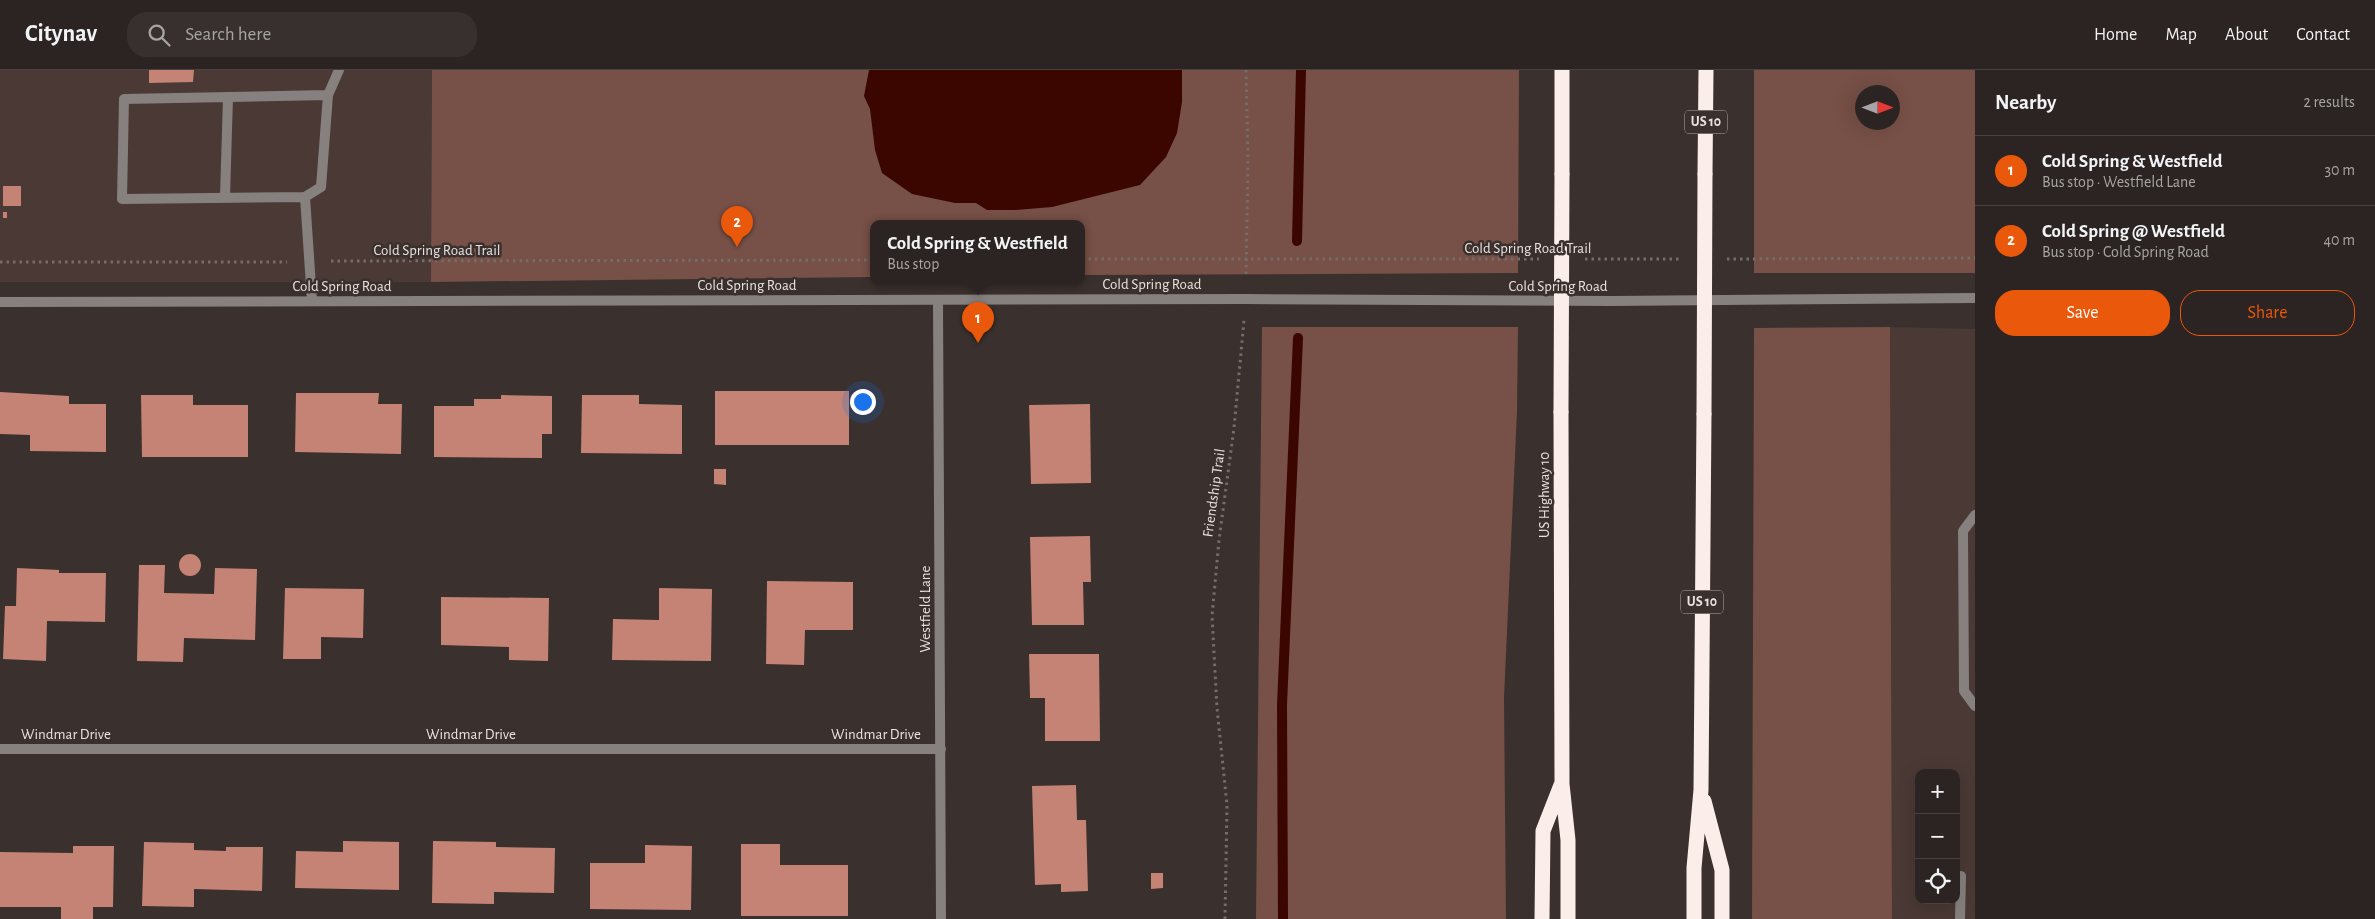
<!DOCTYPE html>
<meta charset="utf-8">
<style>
:root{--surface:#2c2422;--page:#38302f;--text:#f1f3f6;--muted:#a6a4a5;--line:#484140;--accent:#ea580c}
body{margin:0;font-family:"Alegreya Sans",sans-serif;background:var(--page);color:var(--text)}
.controls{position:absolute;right:15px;bottom:15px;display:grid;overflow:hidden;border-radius:10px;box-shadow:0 5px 20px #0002}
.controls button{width:45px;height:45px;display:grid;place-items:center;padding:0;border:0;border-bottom:1px solid var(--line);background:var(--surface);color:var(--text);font:25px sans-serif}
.compass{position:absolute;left:1855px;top:15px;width:45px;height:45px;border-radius:50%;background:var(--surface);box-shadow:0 5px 20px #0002;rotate:90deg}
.you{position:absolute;left:862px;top:331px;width:18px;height:18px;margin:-12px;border:4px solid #fff;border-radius:50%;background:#1a73e8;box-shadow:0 0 0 8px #1a73e833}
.badge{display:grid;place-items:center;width:32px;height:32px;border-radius:50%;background:var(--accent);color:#fff;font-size:16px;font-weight:700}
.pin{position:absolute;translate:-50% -41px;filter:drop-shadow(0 1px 2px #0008)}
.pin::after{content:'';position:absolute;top:26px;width:18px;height:15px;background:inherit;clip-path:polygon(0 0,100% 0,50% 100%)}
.popup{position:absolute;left:870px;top:150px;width:215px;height:65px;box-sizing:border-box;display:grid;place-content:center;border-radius:10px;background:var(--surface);filter:drop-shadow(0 1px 4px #0005);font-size:16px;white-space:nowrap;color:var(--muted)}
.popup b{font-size:19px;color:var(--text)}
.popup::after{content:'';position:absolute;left:50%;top:100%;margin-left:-10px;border:10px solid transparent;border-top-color:var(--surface)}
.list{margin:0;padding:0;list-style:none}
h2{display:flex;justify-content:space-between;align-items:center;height:65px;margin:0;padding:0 20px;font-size:21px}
h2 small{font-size:16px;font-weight:400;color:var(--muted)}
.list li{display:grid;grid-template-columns:32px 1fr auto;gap:15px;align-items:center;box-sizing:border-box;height:70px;padding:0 20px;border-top:1px solid var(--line)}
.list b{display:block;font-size:19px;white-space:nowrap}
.list p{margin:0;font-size:16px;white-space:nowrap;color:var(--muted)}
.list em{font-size:16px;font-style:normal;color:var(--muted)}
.actions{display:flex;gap:10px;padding:15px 20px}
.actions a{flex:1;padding:11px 0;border:1px solid var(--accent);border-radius:20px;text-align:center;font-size:18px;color:var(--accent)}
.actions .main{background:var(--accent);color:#fff}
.icon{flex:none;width:28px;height:28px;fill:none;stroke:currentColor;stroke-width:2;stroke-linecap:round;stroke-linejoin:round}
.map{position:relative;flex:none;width:1975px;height:849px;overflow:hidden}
header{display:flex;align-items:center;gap:30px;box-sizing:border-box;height:70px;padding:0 25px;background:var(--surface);border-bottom:1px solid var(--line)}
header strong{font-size:24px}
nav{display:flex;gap:28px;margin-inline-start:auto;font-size:18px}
.search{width:350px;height:45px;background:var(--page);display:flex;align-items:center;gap:12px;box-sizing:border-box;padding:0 18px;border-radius:20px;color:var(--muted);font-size:19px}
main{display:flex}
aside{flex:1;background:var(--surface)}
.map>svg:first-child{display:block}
</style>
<header>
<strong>Citynav</strong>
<div class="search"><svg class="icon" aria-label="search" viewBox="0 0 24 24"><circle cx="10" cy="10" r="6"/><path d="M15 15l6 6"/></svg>Search here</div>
<nav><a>Home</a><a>Map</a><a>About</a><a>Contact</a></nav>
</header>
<main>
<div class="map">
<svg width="1975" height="849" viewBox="0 0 1975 849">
<rect width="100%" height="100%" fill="#3a302d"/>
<path fill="#4a3935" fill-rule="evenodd" d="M0 0H432L431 212H0Z
M1890 257 1975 259V849H1892ZM1919 703H1956V830H1919Z"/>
<path fill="#775047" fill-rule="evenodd" d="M432 0H1519L1518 203 1082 205V154H874V207L431 212Z
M1754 0H1975V203H1754ZM1892 22V52H1862V22Z
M1262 257H1518L1517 341 1504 628 1506 849H1256Z
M1890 257 1892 849H1752L1754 258Z"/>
<path fill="#3b0500" d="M869 0H1182V32L1177 63 1166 87 1140 115 1052 137 1015 140H987L976 133H955L912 124 882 103 875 80 870 39 864 26Z"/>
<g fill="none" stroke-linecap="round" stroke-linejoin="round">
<path stroke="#3b0500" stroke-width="10" d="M1297 171 1301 0
M1283 849 1282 635 1298 268"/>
</g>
<path fill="#c48374" d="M149 0H194L193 12 149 13Z
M3 116H21V136H3Z
M3 142H7V148H3Z
M715 321H849V375H715Z
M0 322 69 326V334H106V382L30 381V365L0 364Z
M296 323H379L378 334H402L401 384 295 382Z
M141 325H193V335H248V387H142Z
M501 325 552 326V364H542V388L434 387V336H474V329H501Z
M582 325H639V334L682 335V384L581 383Z
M1090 334 1091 413 1031 414 1029 335Z
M714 399H726V415L714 414Z
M1090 466 1091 512H1083L1084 555H1032L1030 467Z
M179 495a11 11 0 1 1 22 0a11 11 0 1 1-22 0Z
M139 495H165L164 523 214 524 215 498 257 499 255 570 184 568 183 592 137 591Z
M17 498 59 500V503H106L105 552 47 551 46 591 3 589 5 536H16Z
M767 511 853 512V560H805L804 595 766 594Z
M285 518 364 519 363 568 321 567V589H283Z
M659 518 712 519 711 591 612 590 613 549 659 550Z
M441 527 549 528 548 591 509 590V577L441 575Z
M1029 584H1099L1100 671H1045V628H1030Z
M1076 715 1077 750H1086L1088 821 1061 822V814L1035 815 1032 716Z
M343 771 399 772V820L295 818 296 781 343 782Z
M433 771 496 772V777L555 778 554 823 494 822V834L432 833Z
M144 772 194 773V780L226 781V777H263L262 821 194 819V837L142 836Z
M741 774H780V795H848V846H741Z
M645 775 692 776 691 840 590 839V793H645Z
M73 776H114L113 837H93V849H61V837H0V782L73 783Z
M1151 803H1163V818L1151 819Z"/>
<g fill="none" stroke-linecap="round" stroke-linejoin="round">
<path stroke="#766d6a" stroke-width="3" stroke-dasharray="2.5 4" stroke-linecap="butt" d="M1246 0 1248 89 1246 208
M1082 189H1539
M1585 189H1681
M1727 189 1975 188
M331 191 874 190
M0 192H287
M1225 849 1227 735 1217 638 1212 546 1219 470 1234 358 1244 250"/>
<path stroke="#86807f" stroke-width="10" d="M328 25 321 117 305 127 122 129 124 29Z
M328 25 339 0
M225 127 228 27
M305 127 312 231
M1975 445 1963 461 1964 621 1975 636
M1960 849 1961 806"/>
<path stroke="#86807f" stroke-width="10" d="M938 230 941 849
M0 679H941"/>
<path stroke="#86807f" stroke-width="10" d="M0 232 1245 229 1611 231 1975 228"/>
<path stroke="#fbedea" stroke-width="15" d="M1562 104V0
M1705 104 1706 0
M1561 342 1562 714 1568 770V849
M1704 731 1722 800V849
M1542 849 1543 761 1561 715
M1694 849V798L1701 720 1704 344"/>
<path stroke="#fbedea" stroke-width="15" d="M1561 342 1562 104
M1704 344 1705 104"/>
</g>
<g text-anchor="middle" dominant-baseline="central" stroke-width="5" stroke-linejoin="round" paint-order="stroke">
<g fill="#3a302d" stroke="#b4adaa" stroke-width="1">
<rect x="1685" y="40.5" width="42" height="23" rx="4"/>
<rect x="1681" y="520.5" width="42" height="23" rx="4"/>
</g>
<g font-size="14" font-weight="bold" fill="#e9e2e0">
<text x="1706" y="52">US 10</text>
<text x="1702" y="532">US 10</text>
</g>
<g font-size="15" fill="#e9e2e0" stroke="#3a302d">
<text x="1528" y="178">Cold Spring Road Trail</text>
<text x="437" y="180">Cold Spring Road Trail</text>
<text x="1152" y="214">Cold Spring Road</text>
<text x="747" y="215">Cold Spring Road</text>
<text x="342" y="216">Cold Spring Road</text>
<text x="1558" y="216">Cold Spring Road</text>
<text transform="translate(1214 423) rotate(-82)">Friendship Trail</text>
<text transform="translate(1544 425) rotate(-90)">US Highway 10</text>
<text transform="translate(925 539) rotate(-90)">Westfield Lane</text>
<text x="66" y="664">Windmar Drive</text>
<text x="471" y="664">Windmar Drive</text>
<text x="876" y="664">Windmar Drive</text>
</g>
</g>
</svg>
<div class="controls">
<button>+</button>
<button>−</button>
<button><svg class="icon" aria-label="locate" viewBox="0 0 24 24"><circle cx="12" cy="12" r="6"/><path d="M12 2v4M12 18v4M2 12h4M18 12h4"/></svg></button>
</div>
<svg class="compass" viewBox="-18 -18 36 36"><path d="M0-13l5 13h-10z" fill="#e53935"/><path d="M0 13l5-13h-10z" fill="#a6a4a5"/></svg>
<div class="you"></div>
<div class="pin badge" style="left:978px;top:273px">1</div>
<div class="popup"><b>Cold Spring &amp; Westfield</b>Bus stop</div>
<div class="pin badge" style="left:737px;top:177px">2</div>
</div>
<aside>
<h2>Nearby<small>2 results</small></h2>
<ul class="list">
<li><span class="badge">1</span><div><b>Cold Spring &amp; Westfield</b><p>Bus stop · Westfield Lane</p></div><em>30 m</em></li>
<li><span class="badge">2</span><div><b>Cold Spring @ Westfield</b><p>Bus stop · Cold Spring Road</p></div><em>40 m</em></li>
</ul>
<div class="actions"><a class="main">Save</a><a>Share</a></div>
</aside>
</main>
